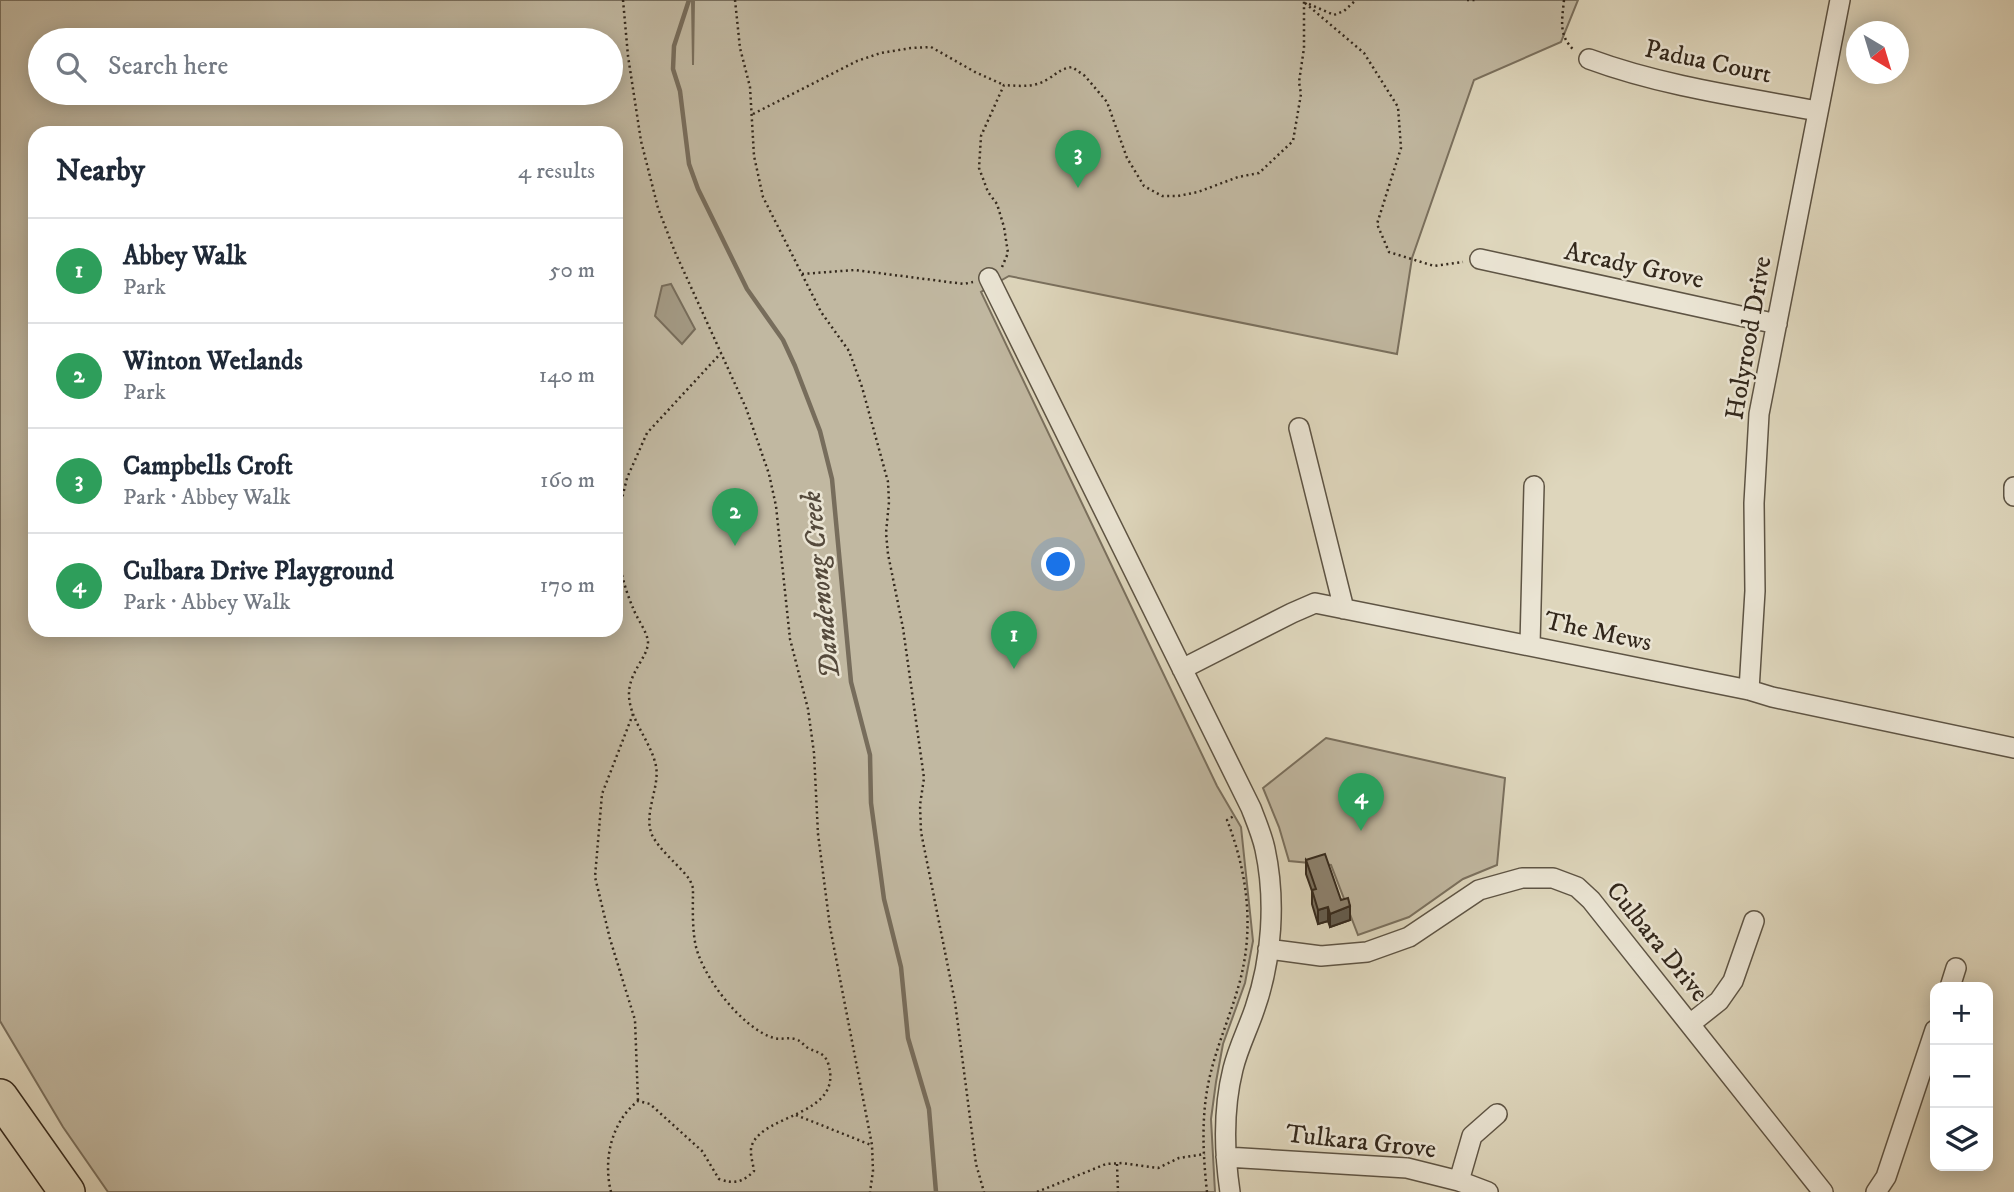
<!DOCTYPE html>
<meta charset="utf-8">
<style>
:root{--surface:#fff;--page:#f2f2f3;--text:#1f2937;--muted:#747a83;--line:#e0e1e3;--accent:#2563eb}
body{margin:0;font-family:"IM FELL DW Pica",serif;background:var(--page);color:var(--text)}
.controls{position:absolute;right:21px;bottom:21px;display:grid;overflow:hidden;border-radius:14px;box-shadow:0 4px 18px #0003}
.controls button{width:63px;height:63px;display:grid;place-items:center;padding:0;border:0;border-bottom:2px solid var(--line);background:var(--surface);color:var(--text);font:35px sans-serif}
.compass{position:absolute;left:1846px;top:21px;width:63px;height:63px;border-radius:50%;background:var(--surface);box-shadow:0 4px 18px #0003;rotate:142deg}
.you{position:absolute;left:1059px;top:565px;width:24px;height:24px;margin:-18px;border:5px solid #fff;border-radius:50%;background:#1a73e8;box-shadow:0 0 0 10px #1a73e833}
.badge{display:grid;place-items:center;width:46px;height:46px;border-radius:50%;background:var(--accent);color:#fff;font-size:23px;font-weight:700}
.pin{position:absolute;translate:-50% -58px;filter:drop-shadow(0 2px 4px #0008)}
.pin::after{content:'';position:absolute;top:37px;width:24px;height:21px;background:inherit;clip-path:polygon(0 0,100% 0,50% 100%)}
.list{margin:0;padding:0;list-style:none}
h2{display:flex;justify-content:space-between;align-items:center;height:91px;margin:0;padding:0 28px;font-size:30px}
h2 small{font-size:23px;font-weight:400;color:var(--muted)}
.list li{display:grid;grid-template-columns:46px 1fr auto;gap:21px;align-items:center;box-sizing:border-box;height:105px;padding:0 28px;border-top:2px solid var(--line)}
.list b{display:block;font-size:26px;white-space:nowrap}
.list p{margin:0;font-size:23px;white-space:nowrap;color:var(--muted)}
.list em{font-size:23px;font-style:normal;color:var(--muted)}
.icon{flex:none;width:38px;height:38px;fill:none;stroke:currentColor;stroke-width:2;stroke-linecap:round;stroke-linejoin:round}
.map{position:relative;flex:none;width:2014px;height:1192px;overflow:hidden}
.search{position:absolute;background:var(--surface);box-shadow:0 4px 18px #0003;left:28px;top:28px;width:595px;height:77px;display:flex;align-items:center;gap:18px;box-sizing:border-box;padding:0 24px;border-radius:38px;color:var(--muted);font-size:26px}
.panel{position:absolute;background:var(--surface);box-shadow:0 4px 18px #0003;left:28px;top:126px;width:595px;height:511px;border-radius:21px}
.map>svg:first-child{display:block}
</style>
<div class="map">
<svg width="2014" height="1192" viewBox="0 0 2014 1192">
<rect width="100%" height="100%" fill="#ded6bc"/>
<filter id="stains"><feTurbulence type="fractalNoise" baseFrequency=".00286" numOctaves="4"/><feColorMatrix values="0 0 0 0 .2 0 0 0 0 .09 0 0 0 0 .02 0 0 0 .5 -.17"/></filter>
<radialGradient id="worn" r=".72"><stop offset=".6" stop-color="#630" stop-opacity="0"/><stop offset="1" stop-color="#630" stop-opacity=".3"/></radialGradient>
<path fill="#c1b8a1" stroke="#7a705e" stroke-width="2" fill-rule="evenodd" d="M0 0H692L693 65 694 0H1578L1561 42 1474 80 1412 258 1397 354 1009 276 981 292 1217 786 1241 827 1253 941 1245 983 1223 1044 1216 1082 1211 1119 1215 1192H108L63 1127 0 1021ZM40 40H611V93H40ZM35 133H616V630H35Z
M1326 738 1505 778 1497 865 1463 879 1409 917 1358 935 1331 865 1289 861 1279 827 1263 788Z"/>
<path fill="#a49b86" stroke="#776d5c" stroke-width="2" d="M671 284 695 329 682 344 655 316 662 286Z"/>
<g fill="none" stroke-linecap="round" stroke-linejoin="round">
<path stroke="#776d5c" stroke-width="4.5" d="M689 0 674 46 673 69 680 91 689 164 698 189 747 289 783 340 795 366 820 431 832 479 851 682 870 755 871 803 884 899 901 967 908 1038 929 1109 936 1192"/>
<g stroke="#5e5444" stroke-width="22">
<path id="minor" d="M1589 59C1662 86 1742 97 1818 111
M1480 259 1777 324
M989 278 1251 808C1256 821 1262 835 1265 849 1276 900 1272 959 1255 1008 1248 1029 1238 1048 1233 1069 1223 1109 1224 1151 1230 1192
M1299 428 1344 609
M2014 487V496
M1530 645 1534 486
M1182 669 1292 613 1315 603 1749 690 1772 697 2014 748
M1749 690 1755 591 1754 503 1759 414 1840 0
M1268 949 1321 956 1367 952 1409 937 1479 890 1522 878H1553L1577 887 1591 900 1823 1192
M1950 987 1956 968
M1690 1024 1719 1001 1733 981 1754 921
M1226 1157 1407 1168 1459 1181 1488 1192
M1459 1181 1472 1136 1497 1114
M1876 1192 1886 1177 1935 1030"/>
</g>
<g stroke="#33281c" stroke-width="38">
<path id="motorway" d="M0 1097 67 1192"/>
</g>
<path stroke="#33281c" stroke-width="2.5" stroke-dasharray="2 3.5" stroke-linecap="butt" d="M623 0 628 56 641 141 658 208 675 252 746 408 769 474 776 506 790 639 808 709 814 753 818 834 830 927 872 1145 873 1171 870 1192
M735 0 740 48 750 87 754 156 763 197 821 312 849 351 862 387 888 482 889 502 886 533 888 554 903 628 924 778 920 805 921 832 955 1002 976 1164 984 1192
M1467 0H1475
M1564 0C1562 21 1558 36 1575 51
M1305 3 1364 53 1398 107 1401 148 1377 224 1389 252 1434 266 1463 262
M1309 4 1334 15 1344 11 1356 0
M753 114 857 61 881 53 911 48 931 47 975 72 1004 85
M1002 267 1008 253 1004 227 997 204 988 192 979 168 981 136 1004 85C1020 86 1034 88 1048 79 1058 73 1060 69 1072 67L1085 76 1107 102 1127 158 1144 186 1162 196H1178L1198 192 1238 177 1259 173 1293 141 1301 94 1299 82 1304 48V0
M802 274 855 270 964 284 973 282
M616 523 627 478 647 433 721 353
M633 714 602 794 595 877 610 939 635 1020 638 1101
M796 1115 871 1145
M1117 1164 1118 1192
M611 1192C603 1160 611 1122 638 1101L650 1104 702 1151 719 1179C734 1184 742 1183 754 1171 753 1163 749 1152 752 1145 764 1113 845 1116 828 1063 824 1052 817 1053 808 1048 803 1045 802 1041 795 1039 788 1037 781 1040 774 1038 742 1029 700 974 695 942 692 924 693 905 693 888L690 880C679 865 660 851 652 835 643 813 660 788 656 766 651 742 630 720 629 696 628 672 648 658 648 642 647 631 637 619 633 608 623 585 616 555 616 530
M1037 1192 1106 1164 1122 1163 1158 1168 1179 1158 1205 1154
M1207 1192C1203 1155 1201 1117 1209 1080 1216 1048 1229 1019 1238 988 1255 931 1248 874 1227 820L1234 816"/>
<use href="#minor" stroke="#eae4d3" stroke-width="19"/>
<use href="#motorway" stroke="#ded6bc" stroke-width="35"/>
</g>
<path fill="#78705f" stroke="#33281c" stroke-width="2" d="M1306 860 1341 900 1350 920 1330 927 1328 921 1318 924 1312 904V891L1306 874Z"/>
<path fill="#625b4e" stroke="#33281c" stroke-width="2" d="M1350 906V920L1330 927V914Z
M1328 907V921L1318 924V910Z"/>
<path fill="#8c826f" stroke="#33281c" stroke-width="2" d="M1325 854 1341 900 1348 898 1350 906 1330 914 1328 907 1318 910 1312 890 1316 889 1306 860Z"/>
<g text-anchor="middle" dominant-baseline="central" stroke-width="5" stroke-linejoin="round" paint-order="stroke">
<g font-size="26" fill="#33281c" stroke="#eae4d3">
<text transform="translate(1708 62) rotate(12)">Padua Court</text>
<text transform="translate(1634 266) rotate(12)">Arcady Grove</text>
<text transform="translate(1749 338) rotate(-80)">Holyrood Drive</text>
<text transform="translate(1598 632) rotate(12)">The Mews</text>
<text transform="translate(1657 942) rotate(51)">Culbara Drive</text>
<text transform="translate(1361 1142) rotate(6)">Tulkara Grove</text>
</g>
<g font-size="28" font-style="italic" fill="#554a3c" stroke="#eae4d3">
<text transform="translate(821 585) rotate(-96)">Dandenong Creek</text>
</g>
</g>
<rect width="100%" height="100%" filter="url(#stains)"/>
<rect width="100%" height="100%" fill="url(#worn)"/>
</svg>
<div class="controls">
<button>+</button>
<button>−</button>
<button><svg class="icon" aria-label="layers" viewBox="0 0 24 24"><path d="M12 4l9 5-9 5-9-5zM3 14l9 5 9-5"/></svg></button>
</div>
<svg class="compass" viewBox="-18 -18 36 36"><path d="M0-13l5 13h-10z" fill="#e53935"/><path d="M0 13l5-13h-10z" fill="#747a83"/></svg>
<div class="you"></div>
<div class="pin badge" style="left:1014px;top:669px;background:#2e9e5b">1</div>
<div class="pin badge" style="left:735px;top:546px;background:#2e9e5b">2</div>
<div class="pin badge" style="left:1078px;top:188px;background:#2e9e5b">3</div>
<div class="pin badge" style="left:1361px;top:831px;background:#2e9e5b">4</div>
<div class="search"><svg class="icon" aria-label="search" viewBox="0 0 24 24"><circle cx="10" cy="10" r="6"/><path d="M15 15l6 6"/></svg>Search here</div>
<section class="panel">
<h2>Nearby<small>4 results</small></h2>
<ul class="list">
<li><span class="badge" style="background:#2e9e5b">1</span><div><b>Abbey Walk</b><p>Park</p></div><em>50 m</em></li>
<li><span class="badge" style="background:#2e9e5b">2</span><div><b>Winton Wetlands</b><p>Park</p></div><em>140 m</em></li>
<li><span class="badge" style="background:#2e9e5b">3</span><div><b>Campbells Croft</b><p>Park · Abbey Walk</p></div><em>160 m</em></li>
<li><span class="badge" style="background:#2e9e5b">4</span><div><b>Culbara Drive Playground</b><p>Park · Abbey Walk</p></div><em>170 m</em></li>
</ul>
</section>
</div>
